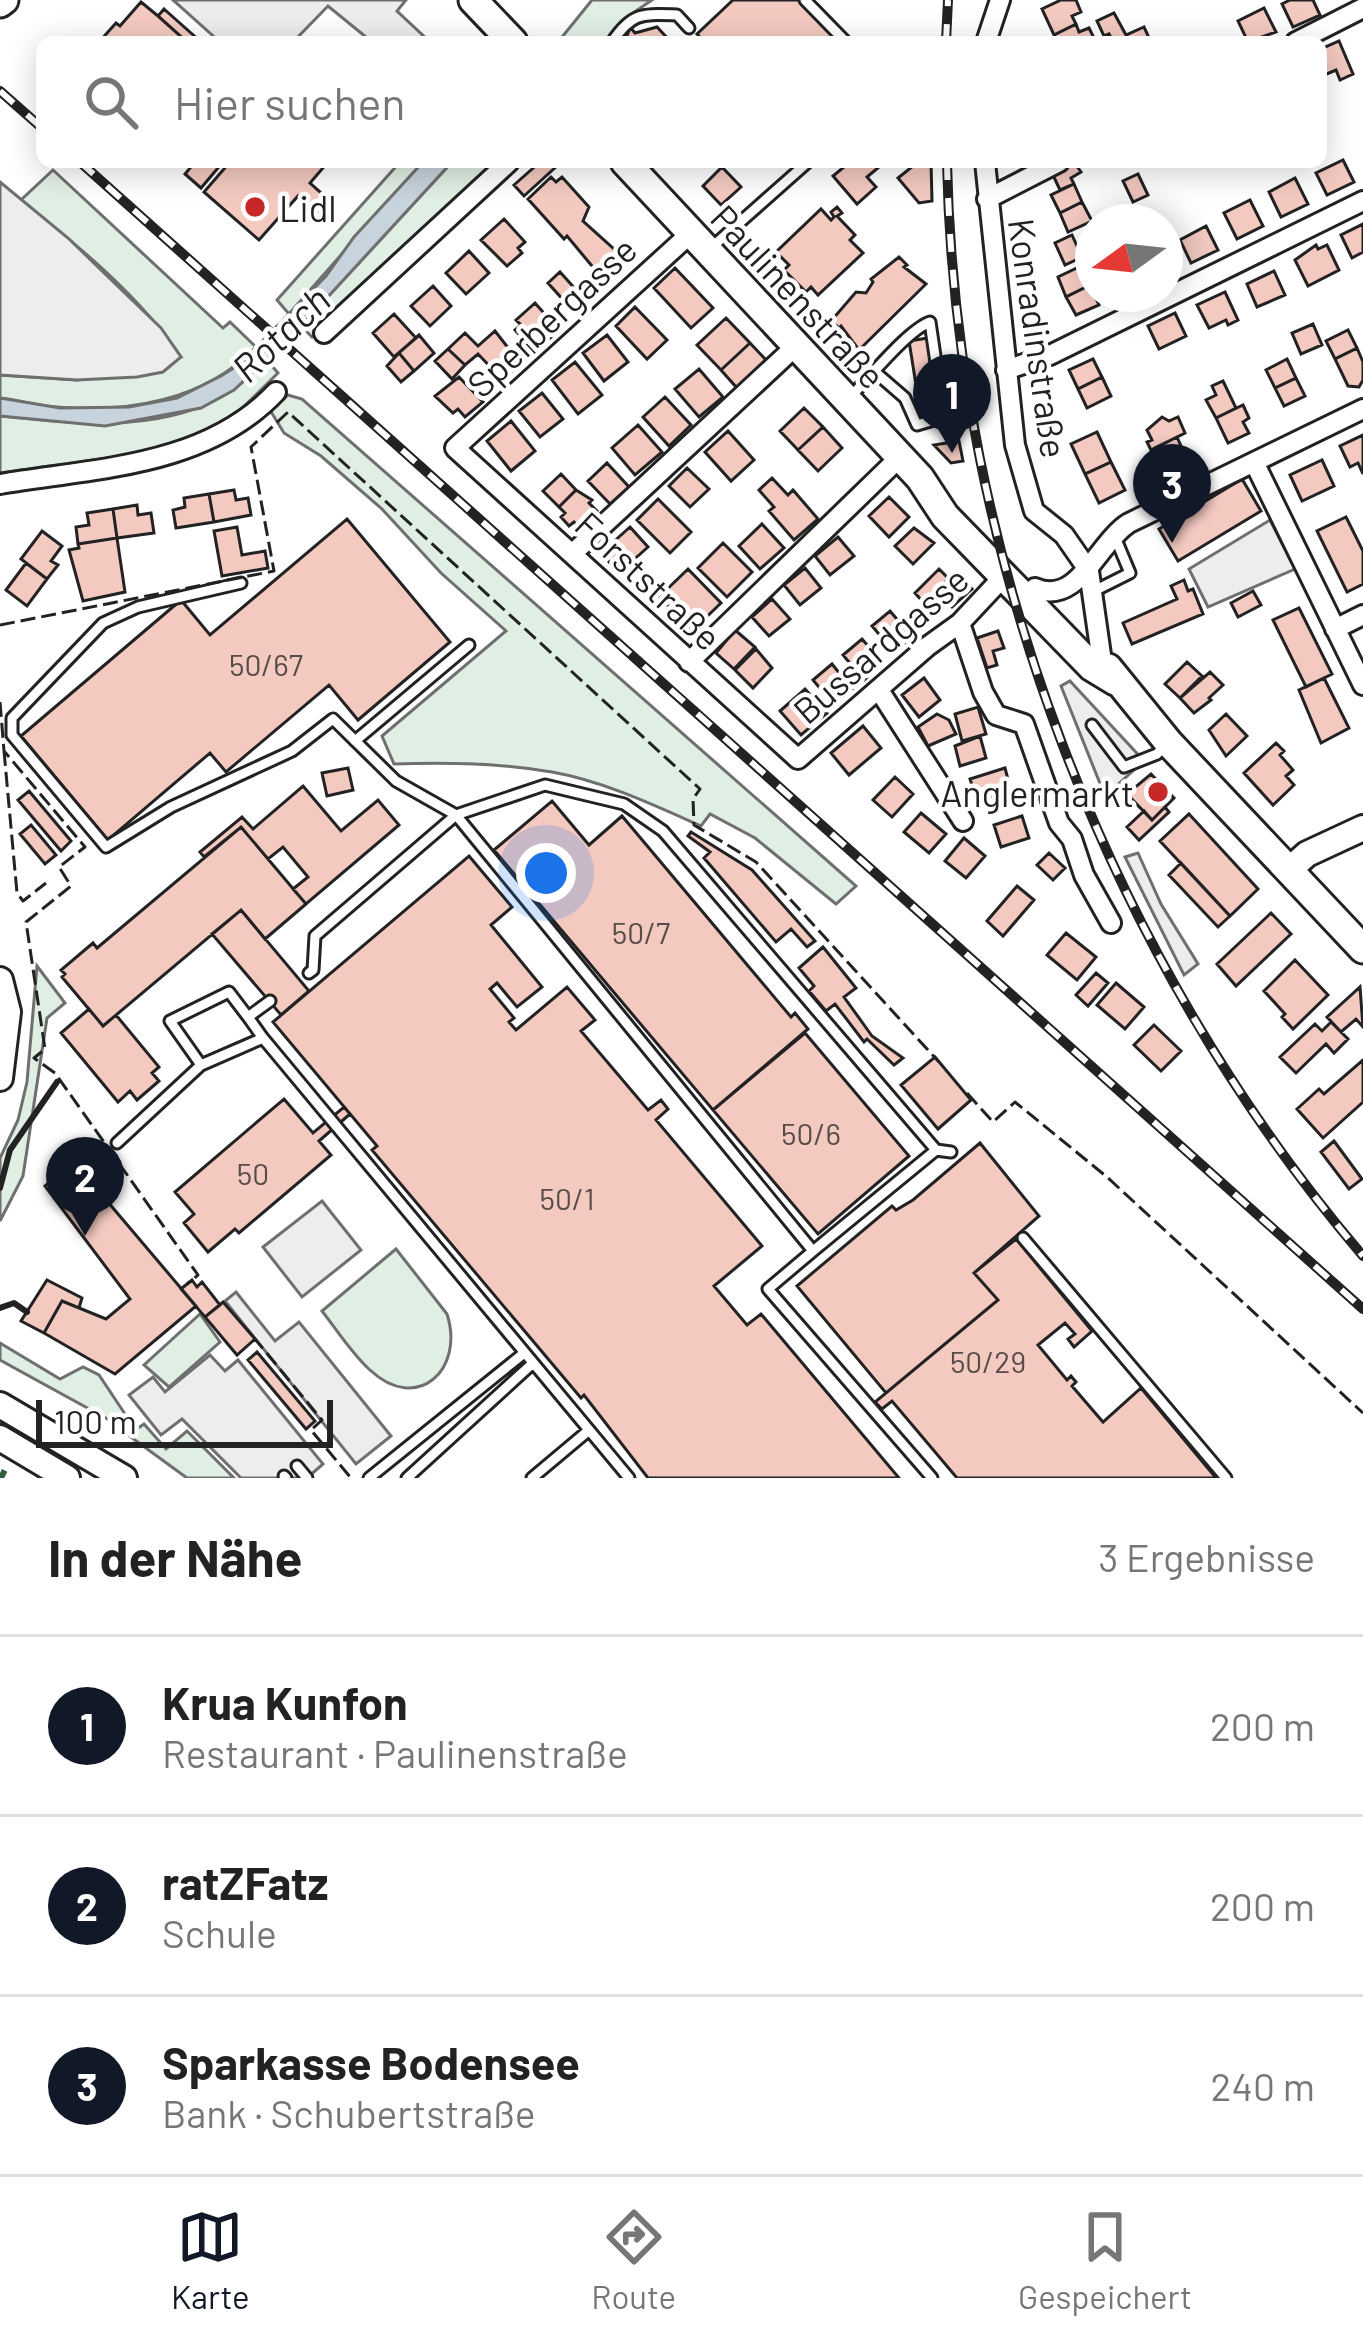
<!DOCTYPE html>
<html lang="de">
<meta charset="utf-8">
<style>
:root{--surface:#fff;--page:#f6f6f6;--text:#222;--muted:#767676;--line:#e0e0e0;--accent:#111827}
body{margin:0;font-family:Barlow,sans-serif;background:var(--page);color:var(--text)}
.compass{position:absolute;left:1075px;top:204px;width:108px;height:108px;border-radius:50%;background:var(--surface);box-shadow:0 6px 30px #0003;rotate:255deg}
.scale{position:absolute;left:36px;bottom:30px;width:297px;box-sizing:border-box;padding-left:12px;border:6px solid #222;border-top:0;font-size:33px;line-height:42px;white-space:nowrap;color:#222;-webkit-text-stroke:9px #fff;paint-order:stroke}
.you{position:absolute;left:546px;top:873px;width:42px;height:42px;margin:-30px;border:9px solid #fff;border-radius:50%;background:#1a73e8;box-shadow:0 0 0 18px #1a73e833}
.badge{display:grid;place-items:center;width:78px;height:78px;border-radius:50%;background:var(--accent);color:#fff;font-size:39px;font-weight:700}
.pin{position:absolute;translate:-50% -99px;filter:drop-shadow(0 3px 6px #0008)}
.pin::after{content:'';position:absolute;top:63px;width:42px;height:36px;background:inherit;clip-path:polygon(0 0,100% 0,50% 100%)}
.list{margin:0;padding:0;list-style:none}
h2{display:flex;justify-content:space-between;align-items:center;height:156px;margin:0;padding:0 48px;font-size:51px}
h2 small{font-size:39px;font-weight:400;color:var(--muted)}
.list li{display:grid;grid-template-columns:78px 1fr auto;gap:36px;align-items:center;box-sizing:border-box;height:180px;padding:0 48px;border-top:3px solid var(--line)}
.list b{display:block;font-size:45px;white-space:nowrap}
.list p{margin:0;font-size:39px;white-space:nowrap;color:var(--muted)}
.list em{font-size:39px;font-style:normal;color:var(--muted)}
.icon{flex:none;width:66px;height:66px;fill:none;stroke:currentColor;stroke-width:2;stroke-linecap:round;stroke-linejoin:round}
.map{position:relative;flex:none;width:1363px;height:1478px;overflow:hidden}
.search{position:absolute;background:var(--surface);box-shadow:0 6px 30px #0003;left:36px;right:36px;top:36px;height:132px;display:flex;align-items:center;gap:30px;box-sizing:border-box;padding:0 42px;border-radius:18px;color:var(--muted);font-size:45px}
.sheet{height:696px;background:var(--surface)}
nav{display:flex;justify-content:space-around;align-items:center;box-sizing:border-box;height:168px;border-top:3px solid var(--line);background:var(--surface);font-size:33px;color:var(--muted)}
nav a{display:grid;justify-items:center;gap:6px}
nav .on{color:var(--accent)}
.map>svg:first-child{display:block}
</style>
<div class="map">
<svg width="1363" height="1478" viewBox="0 0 1363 1478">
<rect width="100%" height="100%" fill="#fff"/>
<path fill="#e0efe3" stroke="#6f6f6f" stroke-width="3" d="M592 0H652L627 17 606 42H558Z
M400 162H423L289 314 277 300Z
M452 162H503L312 337 301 326Z
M53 170 223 328 230 322 256 347C204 401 128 413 56 407 37 406 19 400 0 398V375L77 380 181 357C140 296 78 246 21 200Z
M266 359 278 373 218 432 171 449 0 473V416C76 423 163 435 231 391 244 383 255 370 266 359Z
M288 395 302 399 856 886 836 904 755 838 710 814 701 826C654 805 603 781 552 772 501 763 446 762 394 764L382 736 506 631 441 573 381 508 321 456 284 433 270 410Z
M37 966 65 1003 47 1018 23 1176 0 1221V1158L18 1120 27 1082Z
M396 1249 447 1314C465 1370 417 1414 370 1370 352 1354 337 1330 322 1311Z
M200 1314 220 1342 169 1387 144 1365Z
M0 1343 60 1379 83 1367 99 1375 125 1414 113 1422 0 1360Z
M144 1424 166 1449 187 1431 234 1478H187L128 1435Z"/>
<path fill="#ededed" stroke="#6f6f6f" stroke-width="3" d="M173 0H406L397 11 430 42H372L328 6 293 42H220Z
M0 182 68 238 161 328 181 357 163 372 137 377 77 380 0 375Z
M1270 520 1295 569 1208 607 1189 569Z
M1070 681 1144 761 1105 796 1061 686Z
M1138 853 1161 904 1198 964 1184 975 1125 857Z
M322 1201 361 1250 302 1297 263 1247Z
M236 1292 275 1341 299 1322 391 1436 356 1464 225 1301Z
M210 1355 225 1371 238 1360 323 1464 307 1478H241L182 1419 161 1435 129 1395 153 1377 165 1392Z"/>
<path fill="#c7d3dd" stroke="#6f6f6f" stroke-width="3" d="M423 162H452L301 326 234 390 201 408 105 426 0 416V398L60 408 129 407 177 398 221 376 240 364 326 276 354 237Z"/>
<path fill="#f3c9c0" stroke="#222" stroke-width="3" d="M733 0H798L838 42H705L697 34Z
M1061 0H1076L1081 12 1072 16 1076 24 1054 35 1042 9Z
M1290 0H1313L1320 15 1293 27 1282 4Z
M141 2 158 16 187 42H99L116 23 120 26Z
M1264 8 1276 32 1248 42 1238 21Z
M164 9 201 42H187L158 16Z
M1114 13 1126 35 1144 27 1151 42H1113L1109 34 1104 36 1097 21Z
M1076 24 1079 32 1089 28 1094 38 1057 42 1054 35Z
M630 27 635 33 657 27 671 42H625Z
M1339 41 1353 74 1340 80 1336 70 1322 76 1321 49Z
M1343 160 1354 182 1327 195 1316 173Z
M195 162H223L201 188 185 174Z
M230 162H328L310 183 329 200 318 214 298 196 259 240 204 192Z
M540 162 558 165 524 196 514 185Z
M850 162H875L879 167 867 177 876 187 857 204 833 176Z
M918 162H931L932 201 919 203 898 178Z
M1074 162 1081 172 1071 178 1074 184 1060 190 1052 173Z
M722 167 741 187 721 205 703 186Z
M1138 174 1148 195 1133 202 1123 181Z
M551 177 556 182 562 177 589 207 583 221 624 258 602 278 567 236 564 239 528 199Z
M1295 178 1308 204 1281 217 1269 192Z
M1074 184 1082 202 1060 213 1051 195Z
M1250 200 1263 226 1237 239 1224 213Z
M1082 202 1092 221 1068 232 1060 213Z
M837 207 842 213 837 216 855 235 850 240 863 253 818 295 811 287 806 292 784 270 789 265 776 252 821 209 831 220 834 217 831 212Z
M504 219 525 242 518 248 522 253 507 266 481 240Z
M1363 224V252L1352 258 1341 235Z
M1206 226 1218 250 1191 263 1180 240Z
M1072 235 1082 257 1065 265 1055 243Z
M1316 245 1318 249 1327 245 1339 270 1308 286 1295 260Z
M469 251 489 273 466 294 446 273Z
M899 257 907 265 904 267 926 284 859 350 841 326 839 328 831 321 856 292 866 293 873 282 871 279Z
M1081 266 1090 285 1066 297 1058 277Z
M675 268 713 308 691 328 654 288Z
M1274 271 1285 295 1257 307 1247 284Z
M560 272 587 302 575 313 548 283Z
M1090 285 1099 305 1076 315 1066 297Z
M433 286 451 306 430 326 411 306Z
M1225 292 1238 320 1228 325 1226 320 1209 328 1197 305Z
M535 303 559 330 534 352 515 330 521 325 516 320Z
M635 307 667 340 647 359 616 326Z
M1175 313 1186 336 1159 349 1148 326Z
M394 314 416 338 394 357 373 333Z
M726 318 750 343 721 370 697 345Z
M1313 324 1322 345 1301 354 1292 333Z
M1348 330 1357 348 1335 359 1326 341Z
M495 331 520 363 503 380 478 354 465 365 448 349 465 333 478 346Z
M419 335 434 353 414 371 399 353Z
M607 335 628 362 604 381 583 353Z
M928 338 939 407 920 410 909 341Z
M750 343 766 360 737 388 721 370Z
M1357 348 1363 362V380L1359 387 1348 386 1335 359Z
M448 349 465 365 452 379 435 361Z
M399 353 414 371 401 382 387 366Z
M1093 359 1102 377 1078 389 1069 370Z
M1287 359 1296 378 1275 388 1266 370Z
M575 362 602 395 578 414 552 380Z
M699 369 723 397 699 417 675 389Z
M459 377 483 402 465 417 458 409 453 413 435 396Z
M1102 377 1111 396 1087 408 1078 389Z
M1296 378 1305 396 1284 406 1275 388Z
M1223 381 1236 408 1216 418 1206 400 1216 395 1212 386Z
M542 393 563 419 540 437 519 411Z
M665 397 691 425 669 446 643 417Z
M1243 405 1249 418 1243 422 1249 433 1228 443 1216 418Z
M804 408 823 427 798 450 780 431Z
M1162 417 1169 421 1178 417 1185 433 1151 450 1147 442 1152 440 1147 430Z
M511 421 535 451 511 471 487 441Z
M638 425 662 452 635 475 612 448Z
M823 427 842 448 818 471 798 450Z
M728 431 754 460 731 481 705 452Z
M1097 432 1111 462 1085 474 1071 444Z
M1363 435V474L1358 463 1350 467 1340 446Z
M1177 437 1185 455 1164 465 1155 448Z
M959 441 963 461 951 463 934 445Z
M1322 460 1334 486 1302 501 1290 475Z
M1111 462 1125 490 1099 503 1085 474Z
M607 463 629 487 610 504 588 481Z
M687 468 709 489 690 507 669 486Z
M561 474 576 490 559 507 543 491Z
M772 478 788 495 793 490 818 519 794 540 769 511 774 507 759 490Z
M1242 479 1261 511 1178 561 1159 529Z
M234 490 236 500 248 498 251 515 214 522 209 494Z
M576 490 592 500 589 503 597 511 579 527 574 522 569 526 561 517 565 513 559 507Z
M209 494 214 522 176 528 173 510 185 507 184 498Z
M889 497 909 517 889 537 869 516Z
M658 499 691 532 670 553 637 520Z
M137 505 138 515 151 513 154 533 117 538 113 509Z
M113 509 117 538 78 544 76 527 89 525 87 513Z
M1346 517 1363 551V584L1347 592 1317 531Z
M347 519 450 642 358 720 329 685 226 772 210 753 108 840 21 736 181 600 210 635Z
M762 524 784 548 760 569 739 546Z
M237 527 242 555 265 551 268 568 222 576 214 531Z
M630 527 648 547 619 573 601 553Z
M914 528 934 543 913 564 895 546Z
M42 531 62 546 51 561 58 565 47 579 21 559Z
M838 537 854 556 830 575 815 556Z
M117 538 125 592 83 601 69 550 79 548 78 544Z
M723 543 752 572 727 597 698 568Z
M26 563 47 579 27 606 6 590Z
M805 568 821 588 800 605 784 585Z
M688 569 721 603 692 631 659 597Z
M939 569 949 579 924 603 915 593Z
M956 572 972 589 952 607 936 591Z
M1184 580 1188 591 1193 589 1203 614 1132 644 1123 623 1177 599 1171 586Z
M1253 591 1261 605 1238 617 1231 603Z
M772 599 790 619 769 636 752 617Z
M1299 608 1332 674 1306 687 1273 620Z
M890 611 912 637 894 652 872 626Z
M735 630 755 647 734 669 716 653Z
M998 631 1004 648 993 651 997 665 987 668 977 638Z
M862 639 883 663 864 680 843 655Z
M756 649 772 668 753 688 735 670Z
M1187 662 1202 676 1180 698 1165 684Z
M832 664 852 689 833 704 813 680Z
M1210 672 1223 685 1209 698 1211 700 1194 713 1180 698Z
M924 678 940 700 919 717 902 695Z
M1324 678 1349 728 1321 743 1299 690Z
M805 689 827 713 801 735 780 711Z
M978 707 986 734 962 741 955 714Z
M937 714 949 720 956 734 928 746 918 727Z
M1226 714 1247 736 1226 756 1209 730Z
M863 726 881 748 849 775 831 753Z
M980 736 986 758 960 766 955 746Z
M1276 743 1284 751 1280 755 1293 770 1286 776 1294 785 1273 805 1244 773Z
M348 768 353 790 327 796 322 773Z
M1005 768 1011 791 977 801 970 779Z
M1151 774 1174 798 1152 820 1127 794Z
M895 777 913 794 892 817 873 800Z
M303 786 341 831 378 800 399 825 306 904 293 889 308 877 283 847 268 859 241 827 204 857 200 852 242 817 253 829Z
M29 791 71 841 61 851 18 800Z
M552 801 589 845 622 816 791 1017 795 1013 808 1029 713 1110 494 850Z
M1165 807 1169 812 1139 840 1127 827 1144 811 1152 820Z
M921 813 946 834 929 853 904 832Z
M1189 814 1258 889 1230 916 1160 841Z
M1022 816 1029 838 1001 847 994 825Z
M31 825 56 855 45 864 20 834Z
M241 827 306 904 265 939 241 910 103 1026 62 977 65 974 61 970 93 943 97 948Z
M691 832 752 870 815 941 807 947 791 929 776 942 704 858 710 852 688 836Z
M964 838 985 856 966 878 945 861Z
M1049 853 1065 868 1053 880 1037 865Z
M469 856 512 907 491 925 542 987 517 1007 497 983 490 989 514 1018 509 1022 516 1030 567 987 595 1020 581 1031 648 1110 661 1100 668 1109 656 1120 762 1246 714 1286 747 1325 761 1314 899 1478H648L584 1395 581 1398 372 1150 377 1146 273 1022Z
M1181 863 1230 916 1218 927 1169 875Z
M1017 886 1034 900 1003 936 987 921Z
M241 910 309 991 281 1015 212 934Z
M1271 913 1291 934 1236 986 1217 964Z
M1066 933 1096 957 1077 980 1047 955Z
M823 947 856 988 844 997 872 1036 903 1058 894 1065 867 1039 864 1042 835 1004 826 1011 809 991 814 986 799 968Z
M1295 960 1328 995 1293 1029 1282 1017 1285 1014 1264 991Z
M1096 973 1108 983 1088 1006 1076 995Z
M1116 983 1144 1007 1125 1029 1097 1005Z
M1360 987 1363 1027 1356 1019 1341 1032 1327 1017Z
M89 1009 103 1026 116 1015 159 1067 152 1073 159 1081 137 1100 130 1091 118 1102 61 1033Z
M1331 1022 1348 1039 1334 1053 1326 1044 1296 1073 1280 1057 1315 1024 1322 1031Z
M1154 1025 1181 1051 1161 1071 1134 1045Z
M805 1033 909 1156 818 1234 713 1110Z
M935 1057 971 1100 938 1129 901 1085Z
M1363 1060V1102L1323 1138 1297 1109 1319 1089 1324 1094Z
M284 1099 313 1133 344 1107 350 1114 319 1141 331 1155 239 1233 235 1229 208 1252 184 1223 194 1214 175 1192Z
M1334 1141 1362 1179 1349 1189 1321 1152Z
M980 1143 1039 1216 974 1273 998 1300 886 1393 797 1286 892 1206 896 1210 913 1200Z
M74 1162 196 1306 115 1374 44 1333 62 1301 106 1319 130 1299 45 1186Z
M1016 1239 1092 1331 1074 1347 1068 1339 1075 1334 1065 1323 1038 1345 1067 1380 1071 1376 1076 1382 1072 1386 1103 1422 1141 1388 1216 1478H957L892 1401 882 1409 875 1402 998 1300 974 1273Z
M47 1280 82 1298 79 1308 62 1301 44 1333 21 1321Z
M192 1280 197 1287 202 1282 220 1305 205 1317 181 1289Z
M223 1302 255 1339 237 1355 205 1317Z
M257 1352 315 1421 306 1429 248 1360Z"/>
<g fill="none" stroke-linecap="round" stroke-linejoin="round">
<g stroke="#222" stroke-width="15">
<path id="lane" d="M805 0 846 42
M612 42C632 12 642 14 677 15L689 28
M712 247 808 162
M851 396C871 376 908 330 930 322L944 417 917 425 905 398 875 372
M241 583 138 607 103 623 12 718V735L106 847 171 807 292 751 333 719 396 781 456 815 813 1251 936 1150
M1094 591 1130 573 1115 537
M1092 725 1124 767 1157 754 1167 743
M355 741 469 645
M309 973 313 970 315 936 456 815 545 785 624 804 663 831 936 1150 951 1152
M270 1001 248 1017 263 1038 629 1478
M201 1065 170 1021 229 992 248 1017
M117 1143 201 1065 263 1038
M1023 1238 1226 1478
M813 1251 768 1289 932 1478
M297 1466 307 1478
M284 1476 286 1478
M369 1478 523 1354
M407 1478 532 1364
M532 1478 588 1431"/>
</g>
<g stroke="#222" stroke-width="24">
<path id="street" d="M986 42 1000 0
M1296 42 1363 8
M985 162 1015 445 1034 511 1064 535 1089 571 1101 655
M987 199 1059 162
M691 233 455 448 798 759 928 646 960 623 1004 576
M324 333 509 162
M1006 370 1050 355 1363 201
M1254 462 1363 685
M0 484C95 468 205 467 276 392
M572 554 797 345
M1035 588C1078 607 1098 542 1129 523L1363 409
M960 623 983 692 996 715 1024 724 1059 823 1072 839 1084 875 1111 923
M1335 629 1363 615
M689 662 900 457
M879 690 963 821"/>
</g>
<g stroke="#222" stroke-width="30">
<path id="secondary" d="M1289 870 1307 854 1363 828
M0 980 8 1012 0 1078
M0 1405 124 1478
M0 1438 67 1478"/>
</g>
<g stroke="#222" stroke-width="33">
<path id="primary" d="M473 0 513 42
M0 3 4 0
M625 162 920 478 945 516 1092 667 1115 681
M1108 668 1168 742 1363 949"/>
</g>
<use href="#lane" stroke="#fff" stroke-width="9"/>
<use href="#street" stroke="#fff" stroke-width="18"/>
<use href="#secondary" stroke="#fff" stroke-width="24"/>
<use href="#primary" stroke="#fff" stroke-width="27"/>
<g stroke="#222" stroke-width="10">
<path id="rail" d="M946 42 948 0
M0 91 42 128
M80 162 1363 1309
M947 162C955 555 1108 957 1363 1256"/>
</g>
<use href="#rail" stroke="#fff" stroke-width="6" stroke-dasharray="18" stroke-linecap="butt"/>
<path stroke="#2f5e38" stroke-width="9" stroke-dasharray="6 9" stroke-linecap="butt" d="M0 1473 10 1478"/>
<path stroke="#222" stroke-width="3" stroke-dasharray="15 6" stroke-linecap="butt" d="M0 625 274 571 251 447 288 412 700 789 693 799 694 825 756 862 939 1062
M0 702 4 751 85 847 59 867 71 886 26 922 45 1049 34 1058 55 1073 198 1275 187 1284
M4 751 17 893 23 901 46 883
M967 1093 993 1122 1015 1102 1107 1177 1363 1413
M253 1341 255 1339 322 1420 311 1430 351 1478"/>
<path stroke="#222" stroke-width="6" d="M0 1188 10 1150 57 1082
M0 1308 14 1303 27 1312"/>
</g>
<g fill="#c62828" stroke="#fff" stroke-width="4.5">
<circle cx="255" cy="207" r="12"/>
<circle cx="1158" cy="792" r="12"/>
</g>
<g text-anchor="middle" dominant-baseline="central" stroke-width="9" stroke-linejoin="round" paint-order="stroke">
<g font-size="30" fill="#564c4a">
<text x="266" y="664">50/67</text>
<text x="641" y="932">50/7</text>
<text x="811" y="1133">50/6</text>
<text x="253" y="1173">50</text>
<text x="567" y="1198">50/1</text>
<text x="988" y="1361">50/29</text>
</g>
<g font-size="36" fill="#222" stroke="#fff" text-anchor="start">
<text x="279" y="207">Lidl</text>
<text x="1134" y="792" text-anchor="end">Anglermarkt</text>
</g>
<g font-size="36" fill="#222" stroke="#fff">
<text transform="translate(799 296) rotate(47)">Paulinenstraße</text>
<text transform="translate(551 316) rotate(-43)">Sperbergasse</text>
<text transform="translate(1039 338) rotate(82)">Konradinstraße</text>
<text transform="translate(649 580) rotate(43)">Forststraße</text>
<text transform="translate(880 644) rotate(-41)">Bussardgasse</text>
</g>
<g font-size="39" font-style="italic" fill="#222" stroke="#fff">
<text transform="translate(280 333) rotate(-44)">Rotach</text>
</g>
</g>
</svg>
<svg class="compass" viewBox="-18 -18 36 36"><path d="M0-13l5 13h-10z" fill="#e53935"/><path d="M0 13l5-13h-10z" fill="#767676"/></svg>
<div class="scale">100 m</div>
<div class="you"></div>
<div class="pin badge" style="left:952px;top:453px">1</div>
<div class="pin badge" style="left:85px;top:1236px">2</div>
<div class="pin badge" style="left:1172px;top:543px">3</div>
<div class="search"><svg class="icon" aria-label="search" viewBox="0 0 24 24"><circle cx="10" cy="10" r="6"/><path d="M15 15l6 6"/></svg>Hier suchen</div>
</div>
<section class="sheet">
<h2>In der Nähe<small>3 Ergebnisse</small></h2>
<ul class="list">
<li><span class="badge">1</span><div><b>Krua Kunfon</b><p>Restaurant · Paulinenstraße</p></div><em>200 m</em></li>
<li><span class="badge">2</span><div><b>ratZFatz</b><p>Schule</p></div><em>200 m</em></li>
<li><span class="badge">3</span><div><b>Sparkasse Bodensee</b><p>Bank · Schubertstraße</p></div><em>240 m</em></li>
</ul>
</section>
<nav>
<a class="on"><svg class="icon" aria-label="map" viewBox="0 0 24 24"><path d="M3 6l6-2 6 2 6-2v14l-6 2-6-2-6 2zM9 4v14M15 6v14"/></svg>Karte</a>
<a><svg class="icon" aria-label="directions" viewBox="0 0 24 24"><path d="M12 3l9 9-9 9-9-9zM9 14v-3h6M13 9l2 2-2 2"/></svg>Route</a>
<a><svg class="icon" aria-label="saved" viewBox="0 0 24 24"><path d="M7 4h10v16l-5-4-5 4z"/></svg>Gespeichert</a>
</nav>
